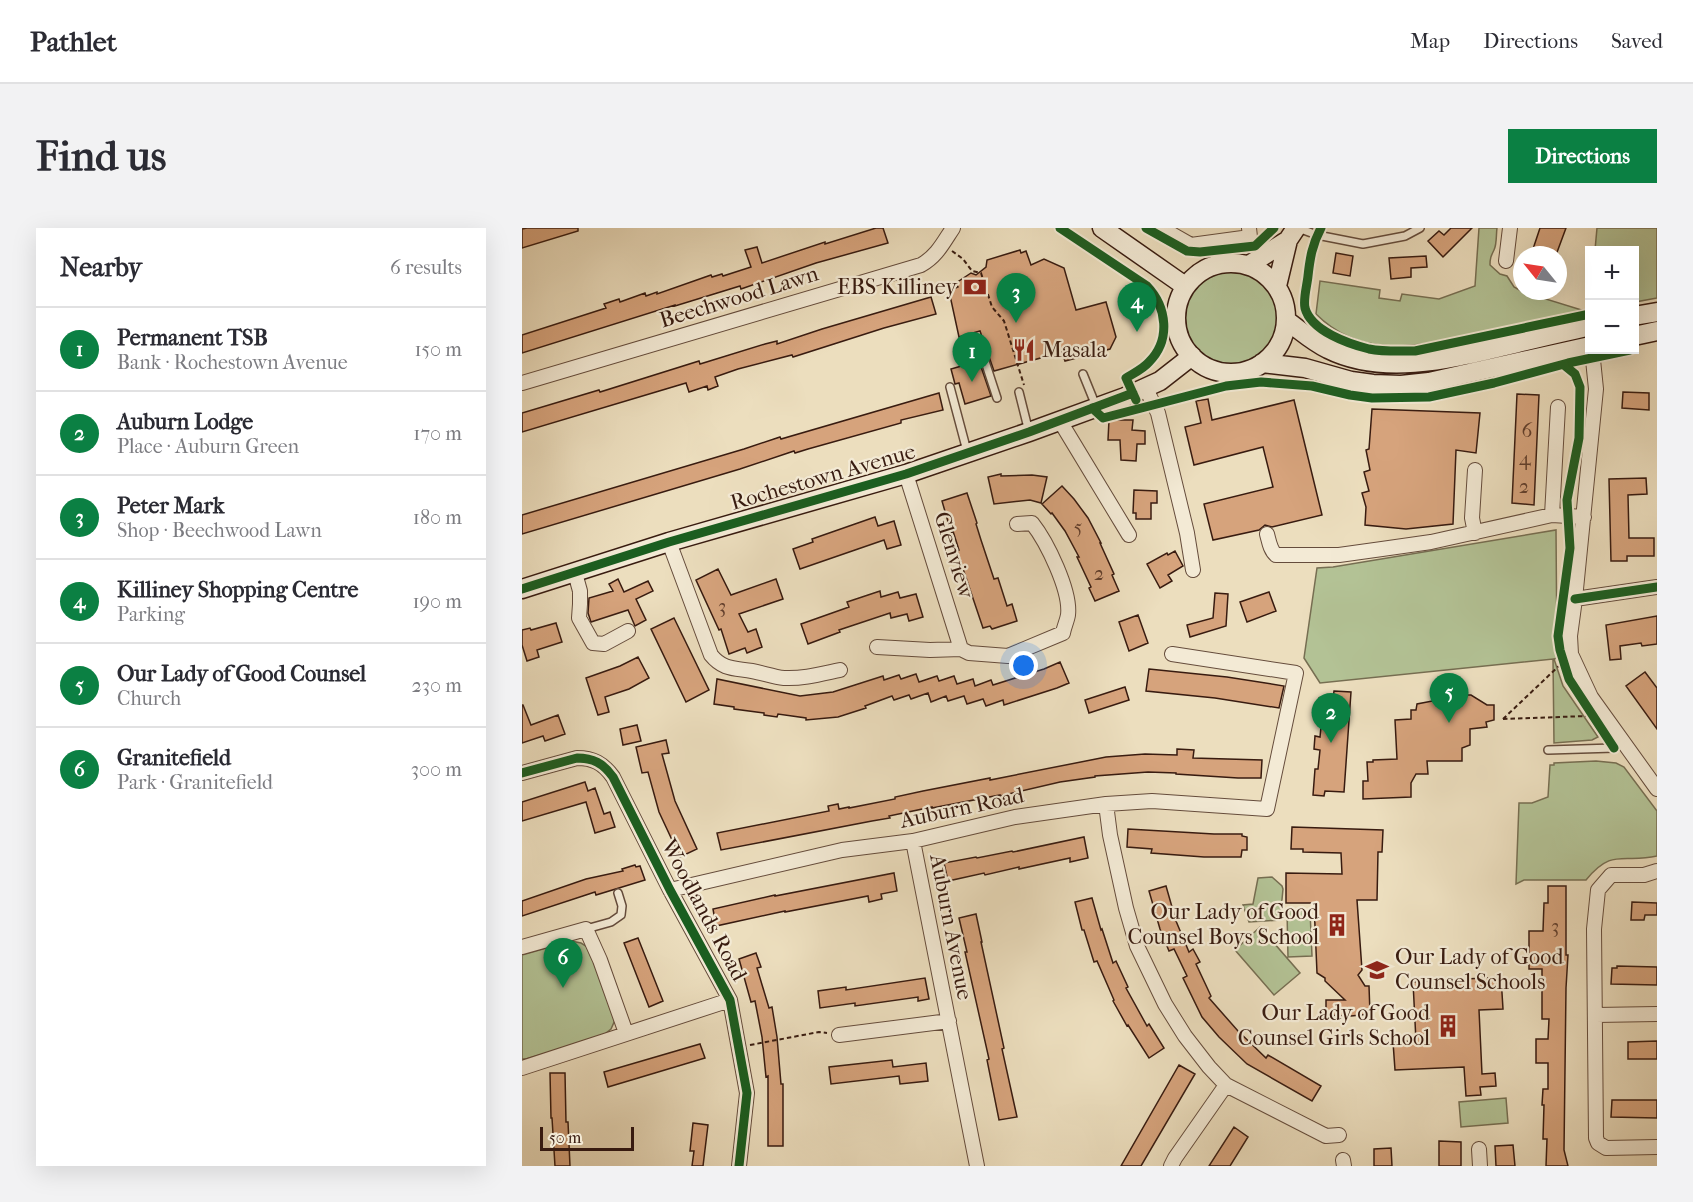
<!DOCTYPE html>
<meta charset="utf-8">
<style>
:root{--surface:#fff;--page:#f2f2f3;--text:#2b2b33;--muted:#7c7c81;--line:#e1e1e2;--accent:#0b8043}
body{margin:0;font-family:"IM FELL French Canon",serif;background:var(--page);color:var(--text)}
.controls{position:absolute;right:18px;top:18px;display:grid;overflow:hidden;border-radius:0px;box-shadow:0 6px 24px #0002}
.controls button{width:54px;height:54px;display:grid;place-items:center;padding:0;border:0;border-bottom:2px solid var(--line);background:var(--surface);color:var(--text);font:30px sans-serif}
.compass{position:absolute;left:991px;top:18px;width:54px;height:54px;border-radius:50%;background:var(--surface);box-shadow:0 6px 24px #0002;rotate:300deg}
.scale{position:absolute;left:18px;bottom:15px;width:94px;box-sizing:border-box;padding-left:6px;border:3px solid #381b10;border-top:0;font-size:16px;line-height:21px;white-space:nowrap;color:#381b10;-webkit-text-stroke:4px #f3ead5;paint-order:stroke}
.you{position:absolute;left:502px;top:438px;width:21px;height:21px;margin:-15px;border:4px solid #fff;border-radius:50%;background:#1a73e8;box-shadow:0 0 0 9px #1a73e833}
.badge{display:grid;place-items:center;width:39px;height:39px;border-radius:50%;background:var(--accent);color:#fff;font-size:20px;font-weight:700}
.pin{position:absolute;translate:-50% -50px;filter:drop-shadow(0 2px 3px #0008)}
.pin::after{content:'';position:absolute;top:32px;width:21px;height:18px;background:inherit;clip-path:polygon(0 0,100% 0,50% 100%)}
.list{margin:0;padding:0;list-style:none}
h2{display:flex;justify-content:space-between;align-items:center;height:78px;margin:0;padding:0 24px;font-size:26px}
h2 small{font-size:20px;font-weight:400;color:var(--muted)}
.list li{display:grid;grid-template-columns:39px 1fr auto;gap:18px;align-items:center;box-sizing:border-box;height:84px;padding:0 24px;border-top:2px solid var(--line)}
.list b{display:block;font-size:22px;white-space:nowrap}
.list p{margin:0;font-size:20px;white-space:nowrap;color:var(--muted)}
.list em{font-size:20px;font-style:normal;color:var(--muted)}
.map{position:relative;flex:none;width:1135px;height:938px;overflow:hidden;border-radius:0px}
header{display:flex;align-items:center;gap:36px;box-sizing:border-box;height:84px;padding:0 30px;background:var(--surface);border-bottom:2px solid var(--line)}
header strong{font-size:28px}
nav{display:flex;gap:33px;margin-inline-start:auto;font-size:21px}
.intro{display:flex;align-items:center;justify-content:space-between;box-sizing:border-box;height:144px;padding:0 36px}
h1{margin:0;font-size:42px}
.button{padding:15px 27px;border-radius:0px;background:var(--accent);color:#fff;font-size:21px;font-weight:700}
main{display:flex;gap:36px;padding:0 36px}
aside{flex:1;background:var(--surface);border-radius:0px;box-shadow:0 6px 24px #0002}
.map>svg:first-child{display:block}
</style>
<header>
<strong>Pathlet</strong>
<nav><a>Map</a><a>Directions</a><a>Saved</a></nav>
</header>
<div class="intro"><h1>Find us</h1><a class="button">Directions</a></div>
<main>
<aside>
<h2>Nearby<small>6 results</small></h2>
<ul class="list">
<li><span class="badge">1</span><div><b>Permanent TSB</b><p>Bank · Rochestown Avenue</p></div><em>150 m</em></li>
<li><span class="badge">2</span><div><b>Auburn Lodge</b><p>Place · Auburn Green</p></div><em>170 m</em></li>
<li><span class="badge">3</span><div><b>Peter Mark</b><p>Shop · Beechwood Lawn</p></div><em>180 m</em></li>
<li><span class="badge">4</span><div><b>Killiney Shopping Centre</b><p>Parking</p></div><em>190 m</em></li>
<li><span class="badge">5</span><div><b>Our Lady of Good Counsel</b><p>Church</p></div><em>230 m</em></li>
<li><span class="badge">6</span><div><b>Granitefield</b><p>Park · Granitefield</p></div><em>300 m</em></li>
</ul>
</aside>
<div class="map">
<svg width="1135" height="938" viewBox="0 0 1135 938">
<rect width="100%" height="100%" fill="#ecdebe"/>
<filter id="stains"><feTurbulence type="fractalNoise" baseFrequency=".00333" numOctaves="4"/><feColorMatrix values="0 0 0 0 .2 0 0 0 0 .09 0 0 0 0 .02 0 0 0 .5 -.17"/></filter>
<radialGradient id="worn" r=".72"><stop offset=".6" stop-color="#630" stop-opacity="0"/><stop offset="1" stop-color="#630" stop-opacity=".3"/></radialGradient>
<path fill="#b3c295" stroke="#766e52" stroke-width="1.5" d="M957 0H975C974 7 975 16 972 22 969 28 968 30 968 37L978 46 985 48 992 59 1001 64 1066 84 1067 71V84C1033 91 998 97 963 104 903 116 843 135 794 86L798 53 858 62 857 70 878 73 880 66 917 71 953 58Z
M1075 0H1135V70L1113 74 1112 22H1073Z
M661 90a47 47 0 1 1 94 0a47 47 0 1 1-94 0Z
M1034 302 1035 430 1032 431 1041 458 1076 509 1070 512 1032 515 1031 431 798 455 782 430 795 340 811 339Z
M1074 533 1094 535 1102 539 1135 583V628C1101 636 1091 619 1064 652H1002L994 656 997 575H1010L1026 569 1028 537H1032V535Z
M750 649 760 658 761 661 758 692 727 694 721 677 731 676 736 650Z
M765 683H788L790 728 766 729Z
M738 699 778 745 752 767 713 722Z
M49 713 59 715 67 720 93 792 89 801 79 809 4 831H0V727Z
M984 870 986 895 939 899 937 874Z"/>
<path fill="#d6a37c" stroke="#381b10" stroke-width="1.5" d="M5 0H56V3L0 20V1Z
M354 0H361L366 15 294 35 219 61 218 58 153 78V77L0 125V107L84 80 82 76 97 71 98 74 123 65 124 68 135 64V66L189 47 190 49 200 46 201 48 229 39 223 22 235 19 240 35 303 14V16Z
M929 0H950L921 29 906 13 917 3 922 7Z
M1018 0H1044L1034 27H1009Z
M498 22 499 25 504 23 509 37 522 31 542 40 554 82 584 74 594 109 588 121 543 133 540 124 472 143 458 103 437 109 427 63 436 59 434 55 449 45 454 47 464 39 465 32Z
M814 25 831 28 828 48 811 45Z
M904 28 905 39 889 40V49L869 51 867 30Z
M409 69 414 86 362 100 271 129 270 127 216 141 193 149 196 158 186 162 185 158 167 164 164 155 0 204V185L77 162 78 164 177 133 178 136 243 116 255 113V116L300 101Z
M457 133 469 168 443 176 437 155 433 156 429 141Z
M1101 164 1127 165V182L1100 180Z
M417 165 421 182 379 192V195L286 221 273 225 272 223 218 241 0 306V287L222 221 258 209 259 211Z
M995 166 1017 167 1012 277 990 275Z
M686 171 690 192 772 172 800 287 750 299 743 297 737 302 691 312 682 276 751 259 741 219 672 237 663 199 679 195 674 173Z
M850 181 958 185 954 225 934 222 931 296 884 301 843 297 844 279 840 265 847 263 842 244 848 242 844 222 847 221Z
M587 192H611L610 202 623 203V216H615L614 233 599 232 598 212H586Z
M479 246V248L510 247 525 249 519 275 508 272 472 276 466 249Z
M1124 250 1125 266 1106 267 1107 310H1132V328H1105V333H1089L1087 251Z
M540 258 552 271 566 290 579 315H578L592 346 590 347 597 363 573 373 567 360 569 359 555 329H557L543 303 530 285 529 286 520 276Z
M612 262 635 263V275H629V291H614V285H611Z
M445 265 455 295 454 296 459 312 472 351 476 350 485 378 490 376 495 393 470 401 468 398 461 400 435 323 437 322 431 303 429 304 420 273Z
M353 289 356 298 372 293 379 317 365 321 362 312 278 341 271 321 291 314 290 311Z
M653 323 661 338 646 347 650 353 638 360 625 336 645 325 646 327Z
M196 341 209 367 254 351 261 371 217 386 226 404 234 401 240 419 225 425 223 420 207 426 199 401 197 402 174 352Z
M96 351 102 364 126 353 131 363 114 371 124 392 113 398 106 382 69 394 66 385 67 370 91 363 87 356Z
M358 363 359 369 376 364 378 370 394 366 401 389 387 393 385 386 369 390 368 385 317 402 318 404 286 416 279 396 327 379 325 374Z
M747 364 754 383 725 394 718 374Z
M693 365 706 366 704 398 668 409 665 397 691 390Z
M616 387 626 415 607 423 597 394Z
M1135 388V416L1120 418 1119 415 1098 418 1099 431 1088 432 1084 397Z
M152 390 187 462 164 474 129 401Z
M34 395 40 414 15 422 17 429 5 433 0 417V402L8 400 9 402Z
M116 429 127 450 107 461 83 469 87 484 76 487 64 450 98 438Z
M538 434 547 455 535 460 482 477 481 472 464 478 461 471 445 476 442 468 426 473 424 468 409 474 406 465 389 471 387 467 372 472 370 468 343 478 344 480 316 489 284 492V490L256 486 255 489 242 487V485L212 481V479L192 476 195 451 278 468 311 464 361 448 362 452 377 447 379 451 394 446 397 454 415 448 417 453 432 448 435 456 451 451 453 458 469 452 471 457 522 441Z
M627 441 705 449 762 458 757 480 693 470 624 463Z
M1123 444 1135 460V501L1104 458Z
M603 459 607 472 567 485 563 472Z
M937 459 938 467H949L965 477H972V492L964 494 965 499 948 501V517L940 520V533H905L906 546H894L889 555V569L841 571V553H846L845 534H851V532L875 531 873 492 889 491V482H894L895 476 916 472V469L926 468V460Z
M812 463 829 464 822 564 803 563 802 568 791 567 793 541H796L798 522 792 521 793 508 798 509 800 489H795L797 470 811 471Z
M0 477H1L9 497 36 487 43 506 23 513 21 508 0 515Z
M115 497 119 513 101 517 98 501Z
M144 512 147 525 140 526 153 573 175 621 158 629 137 584 126 544 120 545 114 519Z
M655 521 672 522 671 530 740 532 739 550H716L654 546V545L626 544 573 548V549L538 554 478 568V567L410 580V579L367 588 368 590 350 593 199 622 195 605 307 583 306 578 316 576 317 581 327 579V580L373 571V569L401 563 468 550V552L584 529 623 526 655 527Z
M63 554 66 563 73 560 82 586 88 584 93 599 73 605 64 574 0 593V574Z
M770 599 861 602 860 624H856L855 672H835L840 742 836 747 843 758H847L848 786 829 788 826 787 815 788 806 786 804 783V772H823L803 753V750L795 745 792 675H764V645L820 646 819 625 781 624V621H769Z
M606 601 692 606H720V608L725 609V622H720L719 629H682L629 625 630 621 605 619Z
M562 609 566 630 548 634V630L497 641V639L463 647 462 645 426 653 422 635 454 629 455 630 490 623 491 624Z
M113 637 114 639 118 638 123 652 74 667 73 664 0 688V673L64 651 101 643 100 641Z
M372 645 375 663 359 666 360 671 347 674 346 668 263 684V683L194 698 191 681 253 667V668Z
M644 658 654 693 667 724 671 721 678 734 674 736 689 768 687 770 716 803 744 830 746 827 799 858 790 873 725 836 697 809 680 789 661 750 665 748 652 721 647 723 638 701 627 663Z
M1026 658H1044V727H1046L1044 760 1042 922 1046 938H1024L1025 911H1021L1022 877H1020L1021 861H1026V835H1014V811H1026L1027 791H1020V741H1007V703H1021L1022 675H1026Z
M570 670 579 702 580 701 591 735 594 733 606 759 604 760 625 798 627 796 642 820 627 830 606 797 605 798 591 773 592 772 575 733 572 734 562 702H560L553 674Z
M1110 674 1135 675V687H1123L1122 692H1109Z
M454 686 460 714H459L482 820 480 821 495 889 477 892 465 832 467 831 443 724H445L437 690Z
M116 710 141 773 127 779 102 715Z
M234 725 239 739 235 740 247 780 250 779 255 809 259 856H261V918H246V848L244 849 240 809 233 773 229 774 217 731Z
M1095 738 1135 739V757L1089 756 1090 740H1095Z
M979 749 981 781 957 782 960 846 973 845 974 858 958 859 959 867 944 868 942 839 873 842 871 814 894 813 891 754Z
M403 750 407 771 396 773V769L333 778V775L298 780 296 763 324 759V762Z
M1135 813V831H1106V814Z
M178 816 183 830 86 859 82 844Z
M370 832 371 839 404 835 406 853 378 856 377 848 309 856 307 839Z
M657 837 673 846 619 938H599Z
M28 845H43L44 894H46L48 938H33L30 890H29Z
M1090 872H1135V890L1089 889Z
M171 895 186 897 181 938H170L172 923H168Z
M712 899 726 909 708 938H687Z
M917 913 939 914V938H917Z
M991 917 993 938H974L973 918Z
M869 920 870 938H852V921Z"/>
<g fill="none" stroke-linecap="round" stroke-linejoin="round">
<g stroke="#654c3c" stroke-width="10">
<path id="lane" d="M776 0 795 7 841 16 883 8 898 0
M459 121 475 170
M561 146 574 178
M428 159 445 223
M497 164 507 204
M1026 522 1092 520 1101 514
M64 701 89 694 99 687 100 678 96 665"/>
</g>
<g stroke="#654c3c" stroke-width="16">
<path id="street" d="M639 0 669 17 728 9 727 0
M984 33 988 0
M1070 122 1074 161 1053 371 1048 408 1049 426 1069 469 1135 561
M0 155 399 37C415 28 421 15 431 0
M623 159 636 185 665 305 671 342
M1036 179 1030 287 1062 289
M538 193 607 307
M953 242 950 290 953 305
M384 246 439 421
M745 306C747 313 748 322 754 327H817L860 321 909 314 1030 287
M147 314 189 427C201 442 213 440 230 443 241 445 252 449 262 450 281 451 299 446 318 442
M53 345 58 363V376L57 390 71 415 82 416 106 403
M1053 371 1135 359
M355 419 408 422 439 421 447 425 486 428 541 405C542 399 545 393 546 387 549 363 525 314 510 295L495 296
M0 545 55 530C71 530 81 535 91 549L148 662 208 772 225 865 217 938
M584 576 588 607 604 680 615 718 643 776 663 808 687 839 704 857 804 908 817 907
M391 613 455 938
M1135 643 1122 647H1089L1076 662 1072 701 1074 910 1076 915 1084 920 1135 919
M148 662 320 622 391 613 493 589 584 576 630 573 745 581 774 445 650 426
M0 719 64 701 78 732 104 805
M1074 787 1135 786
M317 807 427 793
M0 840 208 772
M957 921 958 938
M821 932 822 938
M649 938 653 930 704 857"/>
</g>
<g stroke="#381b10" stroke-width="21">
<path id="secondary" d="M580 0 663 58
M654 90a55 55 0 1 1 110 0a55 55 0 1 1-110 0Z
M727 37 766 12
M755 58 766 12 774 0
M1112 88 1135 84
M764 92C778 102 791 114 806 121 864 150 936 129 996 115 1020 109 1044 104 1068 98
M1112 108 1135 103
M740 135 783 140 829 153 851 156 879 157 907 154 1068 118
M0 361 147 314 384 246 507 204 603 169 638 153 670 128"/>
</g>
<path stroke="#381b10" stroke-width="2" stroke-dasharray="4.5 3" stroke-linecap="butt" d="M430 23 441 31 450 43 459 45 470 79 482 93 502 157
M981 491 1065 488
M981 491 1040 435
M228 817 297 804 305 805"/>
<use href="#lane" stroke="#f3ead5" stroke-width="7"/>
<use href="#street" stroke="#f3ead5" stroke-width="14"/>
<use href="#secondary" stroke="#f3ead5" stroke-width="18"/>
<g stroke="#f3ead5" stroke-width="13">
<path id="cycleway" d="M538 0 625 58C645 79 649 112 627 134 621 141 612 145 604 150L614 172
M624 0 665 23 678 24 733 18 752 0
M799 0C790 17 788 30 786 48 785 58 781 71 783 80 789 103 827 116 847 121 862 124 878 123 893 123L1068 86
M1042 137 1053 146 1058 159 1057 210 1045 272 1048 320 1036 408 1038 422 1047 451 1092 520
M570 180 581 190 704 158 739 154 790 158 828 167 850 170 907 169 972 155 1046 135 1108 122
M0 361 147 314 384 246 507 204 611 165
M1053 371 1135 359
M0 545 55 530C71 530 81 535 91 549L148 662 208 772 225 865 217 938"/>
</g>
<use href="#cycleway" stroke="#1b5e20" stroke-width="9"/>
</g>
<defs>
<g id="bank-bare" transform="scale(1.8)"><path d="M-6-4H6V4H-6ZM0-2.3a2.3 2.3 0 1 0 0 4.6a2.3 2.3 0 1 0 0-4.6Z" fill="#8f2418" stroke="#f3ead5" stroke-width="2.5" paint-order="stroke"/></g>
<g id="restaurant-bare" transform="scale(1.8)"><path d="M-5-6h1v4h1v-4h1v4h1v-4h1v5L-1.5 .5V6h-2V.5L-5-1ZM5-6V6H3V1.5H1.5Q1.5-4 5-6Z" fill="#8f2418" stroke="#f3ead5" stroke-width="2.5" paint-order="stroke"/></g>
<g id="building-bare" transform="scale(1.8)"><path d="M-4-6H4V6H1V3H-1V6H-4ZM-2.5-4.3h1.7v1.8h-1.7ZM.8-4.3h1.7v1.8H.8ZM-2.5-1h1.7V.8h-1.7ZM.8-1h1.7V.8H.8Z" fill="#8f2418" stroke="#f3ead5" stroke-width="2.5" paint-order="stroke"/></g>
<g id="school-bare" transform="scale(1.8)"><path d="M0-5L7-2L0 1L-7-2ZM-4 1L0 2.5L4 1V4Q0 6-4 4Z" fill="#8f2418" stroke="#f3ead5" stroke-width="2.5" paint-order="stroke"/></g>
</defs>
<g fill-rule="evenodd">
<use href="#bank-bare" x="453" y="59"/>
<use href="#restaurant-bare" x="502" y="122"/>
<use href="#building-bare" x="815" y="697"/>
<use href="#school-bare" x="855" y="742"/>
<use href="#building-bare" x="926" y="798"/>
</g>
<g text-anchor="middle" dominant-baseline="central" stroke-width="4.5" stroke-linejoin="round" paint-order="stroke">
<g font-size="20" fill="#603d2b">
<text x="1005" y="202">6</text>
<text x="1003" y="230">4</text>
<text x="1002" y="258">2</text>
<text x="556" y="299">5</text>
<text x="577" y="345">2</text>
<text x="200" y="378">3</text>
<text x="1033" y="698">3</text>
</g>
<g font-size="22" fill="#381b10" stroke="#f3ead5" text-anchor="end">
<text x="435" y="59">EBS Killiney</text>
<text x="520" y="122" text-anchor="start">Masala</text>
<text x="797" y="684">Our Lady of Good<tspan x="797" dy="25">Counsel Boys School</tspan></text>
<text x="873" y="729" text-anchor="start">Our Lady of Good<tspan x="873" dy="25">Counsel Schools</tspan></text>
<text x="908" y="785">Our Lady of Good<tspan x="908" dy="25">Counsel Girls School</tspan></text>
</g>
<g font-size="22" fill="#381b10" stroke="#f3ead5">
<text transform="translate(217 69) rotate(-17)">Beechwood Lawn</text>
<text transform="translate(301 249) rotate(-16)">Rochestown Avenue</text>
<text transform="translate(432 327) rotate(73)">Glenview</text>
<text transform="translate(440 580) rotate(-12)">Auburn Road</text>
<text transform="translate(182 682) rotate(62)">Woodlands Road</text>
<text transform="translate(429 699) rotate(79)">Auburn Avenue</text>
</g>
</g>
<rect width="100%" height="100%" filter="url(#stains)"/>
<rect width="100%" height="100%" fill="url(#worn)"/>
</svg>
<div class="controls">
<button>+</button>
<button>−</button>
</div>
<svg class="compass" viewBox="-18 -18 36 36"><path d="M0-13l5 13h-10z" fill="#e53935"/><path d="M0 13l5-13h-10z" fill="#7c7c81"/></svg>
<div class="scale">50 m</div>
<div class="you"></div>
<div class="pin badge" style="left:450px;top:154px">1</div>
<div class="pin badge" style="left:809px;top:515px">2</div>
<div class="pin badge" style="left:494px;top:95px">3</div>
<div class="pin badge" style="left:615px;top:104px">4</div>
<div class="pin badge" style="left:927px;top:495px">5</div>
<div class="pin badge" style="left:41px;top:760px">6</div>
</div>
</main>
